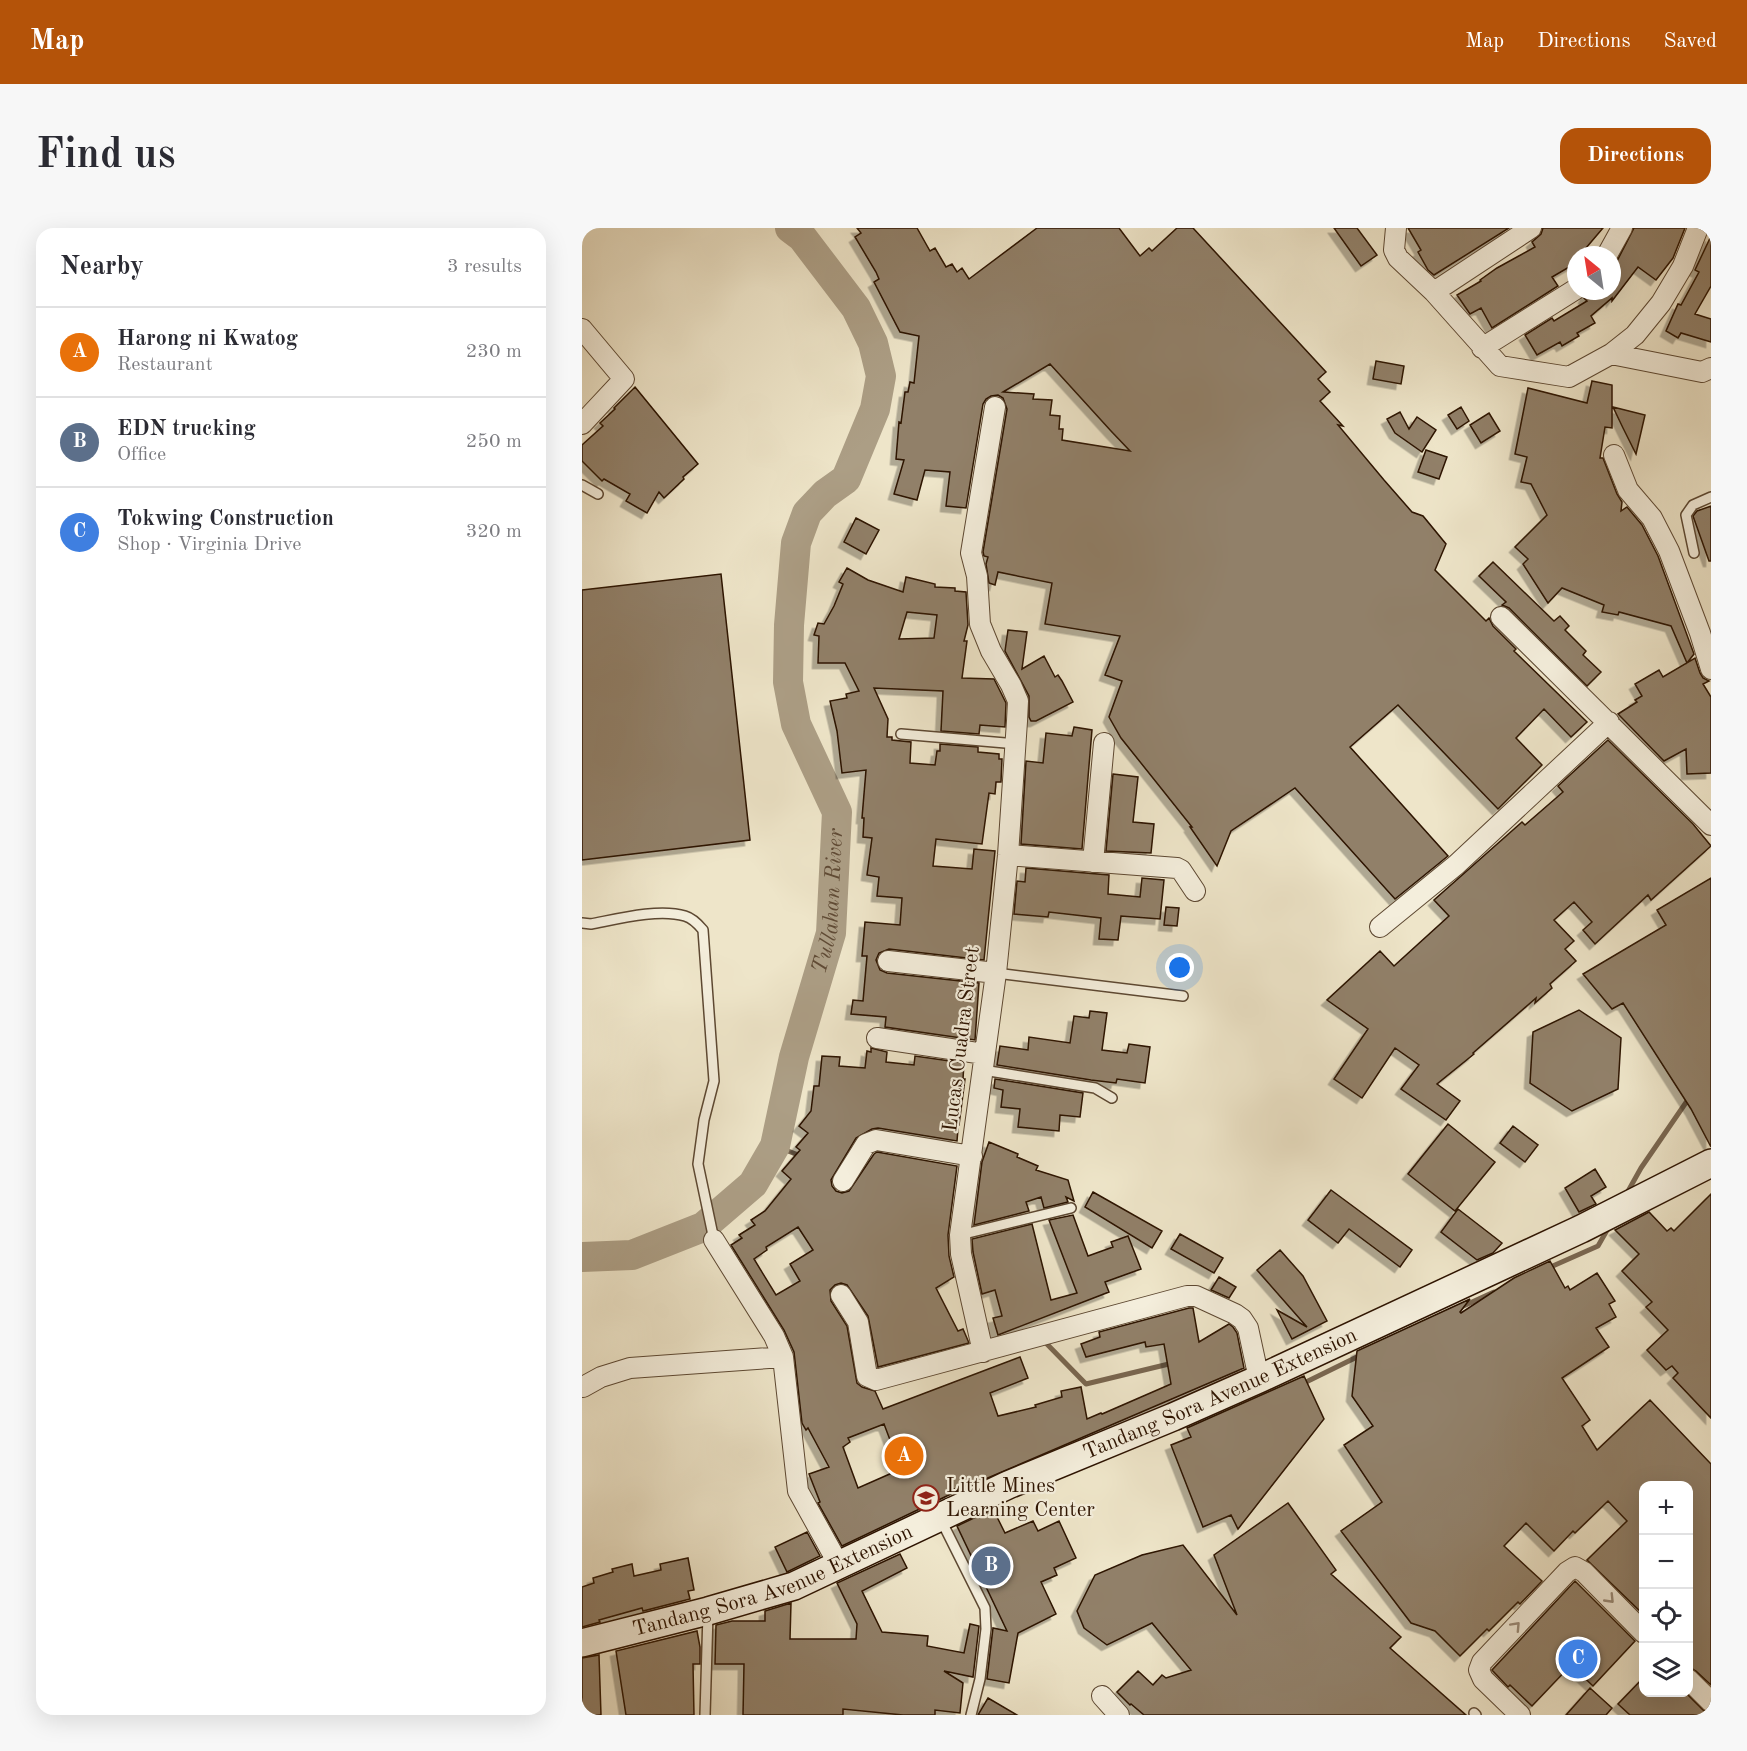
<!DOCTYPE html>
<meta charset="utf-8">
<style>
:root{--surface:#fff;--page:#f7f7f7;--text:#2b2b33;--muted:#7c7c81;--line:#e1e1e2;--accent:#b45309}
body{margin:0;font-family:"Old Standard TT",serif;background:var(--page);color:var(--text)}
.controls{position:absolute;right:18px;bottom:18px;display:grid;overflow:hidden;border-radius:12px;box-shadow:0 6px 24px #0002}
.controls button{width:54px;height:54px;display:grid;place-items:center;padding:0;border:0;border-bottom:2px solid var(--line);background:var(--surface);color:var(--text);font:30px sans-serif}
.compass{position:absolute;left:985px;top:18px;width:54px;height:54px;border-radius:50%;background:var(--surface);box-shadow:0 6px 24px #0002;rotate:330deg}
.you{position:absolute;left:598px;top:740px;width:21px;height:21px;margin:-15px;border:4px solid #fff;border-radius:50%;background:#1a73e8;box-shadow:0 0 0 9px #1a73e833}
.badge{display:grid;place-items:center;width:39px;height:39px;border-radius:50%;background:var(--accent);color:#fff;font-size:20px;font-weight:700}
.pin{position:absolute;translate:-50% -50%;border:3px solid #fff;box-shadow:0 2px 6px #0006}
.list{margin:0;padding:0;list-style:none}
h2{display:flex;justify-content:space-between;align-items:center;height:78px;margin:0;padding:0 24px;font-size:26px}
h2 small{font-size:20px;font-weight:400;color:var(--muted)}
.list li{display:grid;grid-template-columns:39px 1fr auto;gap:18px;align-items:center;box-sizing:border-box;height:90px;padding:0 24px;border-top:2px solid var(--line)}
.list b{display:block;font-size:22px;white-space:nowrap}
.list p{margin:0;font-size:20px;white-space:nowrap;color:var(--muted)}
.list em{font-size:20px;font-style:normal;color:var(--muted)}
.icon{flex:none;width:33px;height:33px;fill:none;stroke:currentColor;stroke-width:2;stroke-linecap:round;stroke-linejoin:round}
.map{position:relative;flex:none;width:1129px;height:1487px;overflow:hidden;border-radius:18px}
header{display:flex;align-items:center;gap:36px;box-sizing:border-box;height:84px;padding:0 30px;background:var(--accent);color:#fff}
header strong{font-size:28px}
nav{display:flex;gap:33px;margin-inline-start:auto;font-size:21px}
.intro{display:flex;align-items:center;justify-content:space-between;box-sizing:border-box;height:144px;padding:0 36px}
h1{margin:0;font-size:42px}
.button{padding:15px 27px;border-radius:18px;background:var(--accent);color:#fff;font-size:21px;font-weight:700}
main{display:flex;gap:36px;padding:0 36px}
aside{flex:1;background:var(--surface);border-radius:18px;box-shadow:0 6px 24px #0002}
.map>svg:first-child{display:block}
</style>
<header>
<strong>Map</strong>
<nav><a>Map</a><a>Directions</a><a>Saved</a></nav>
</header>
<div class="intro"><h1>Find us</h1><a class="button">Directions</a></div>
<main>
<aside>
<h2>Nearby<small>3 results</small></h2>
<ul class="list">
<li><span class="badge" style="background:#e8710a">A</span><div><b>Harong ni Kwatog</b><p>Restaurant</p></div><em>230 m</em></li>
<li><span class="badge" style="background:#5c6f8a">B</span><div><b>EDN trucking</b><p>Office</p></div><em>250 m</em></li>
<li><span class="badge" style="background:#3f7fe0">C</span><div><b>Tokwing Construction</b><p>Shop · Virginia Drive</p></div><em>320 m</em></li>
</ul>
</aside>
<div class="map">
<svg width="1129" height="1487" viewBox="0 0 1129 1487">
<defs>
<filter id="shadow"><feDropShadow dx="-5.5" dy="5.5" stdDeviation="0" flood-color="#0004"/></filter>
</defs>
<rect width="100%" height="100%" fill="#eee5c9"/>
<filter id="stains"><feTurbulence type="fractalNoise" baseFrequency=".00333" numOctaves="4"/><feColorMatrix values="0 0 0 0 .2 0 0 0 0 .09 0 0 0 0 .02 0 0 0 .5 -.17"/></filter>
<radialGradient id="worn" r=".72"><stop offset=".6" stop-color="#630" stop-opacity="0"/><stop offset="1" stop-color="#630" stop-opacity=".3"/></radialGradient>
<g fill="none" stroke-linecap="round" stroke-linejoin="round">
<path stroke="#796650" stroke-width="5" d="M219 0 220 9
M193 918 219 928
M1045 965 1059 940 1105 873 1108 871
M964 1041 1016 1018 1028 997
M877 1080 912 1064
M460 1111 504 1156 591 1135
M720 1156 779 1127"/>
<path stroke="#ac9e85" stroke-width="30" id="s1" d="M0 1029 50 1027 121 999 171 956 193 918 212 829 249 705 255 584 214 496 206 454 207 397 214 315 225 285 243 266 264 251 293 181 299 148 291 115 274 80 220 9 208 0"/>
</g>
<path fill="#918069" stroke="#2d1300" stroke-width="1.5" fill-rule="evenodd" filter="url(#shadow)" d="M275 0H335L348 23 353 20 364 39 370 36 375 44 380 40 387 51 455 0H537L558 28 567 20 570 23 595 0H611L744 144 736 151 748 164 738 173 761 198 756 197 802 252 830 284 841 288 864 316 853 342 904 393 907 390 911 398 934 421 932 423 1005 494 989 509 962 481 934 510 960 537 916 581 816 477 768 519 866 628 813 671 713 560 649 603 635 638 608 599H610L539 510 527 489 540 453 523 447 538 408 463 396 470 355 416 344 413 357 407 355 404 336 406 329 402 328 401 324 425 181 421 170 416 167 409 168 404 171 401 176 384 280 364 278 368 244 343 242 335 272 312 266 322 232 314 231 317 194 319 195 323 164H326L328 154 332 155 337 108 318 104 292 54 297 51 294 44 273 9 279 5ZM468 136 529 203 548 223 480 212 481 201H477L478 188 468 187 470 172 451 171 452 166 421 164Z
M752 0H775L795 27 779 38Z
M826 0H927L852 47 846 42 836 24 839 22Z
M961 0H1021L998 27H994V35L970 49 976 58 910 100 899 80 888 86 875 67 899 53 898 52 915 40 953 19 950 14 959 6Z
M1052 0H1103L1091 30 1074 52 1056 39 1030 73V70L1009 88 1013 95 995 105 997 108 980 118 978 114 955 127 943 107 970 90 972 93 1005 73 1002 70 1006 63H1030V38L1035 33Z
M1129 8V58L1113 86 1129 91V114L1099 105 1096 110 1084 103 1096 76 1099 77 1117 44 1113 42Z
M794 133 822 138 819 156 791 151Z
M1010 153 1030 157V200L1023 199 1018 230H1021L1035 266 1040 274 1039 283 1045 279 1060 297 1076 328 1112 426 1105 435 1089 398 1037 384 1036 387 1020 384 1022 377 980 360 966 375 941 336 946 331 933 319 965 287 949 256 939 254 945 229 933 226 946 160 1005 175Z
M53 159 116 236 101 249 102 251 82 270 77 264 65 285 44 273 48 266 22 251 20 253 0 233V217L21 198 18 195 33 181 32 180Z
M879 179 887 193 875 201 866 187Z
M1031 179 1063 187 1054 226 1041 200Z
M818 184 827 201 835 189 854 202 840 224 813 205 805 191Z
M907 185 918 203 899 215 888 197Z
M844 222 865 229 857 251 836 244Z
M1129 278V333H1127L1111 288 1115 283Z
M274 290 297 302 284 326 262 314Z
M911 334 972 393 978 388 987 398 983 402 1004 423 1001 427 1019 444 1005 458 927 380 920 377 924 374 897 348Z
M265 340 286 352 321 364 324 349 353 356V359L373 360V363L384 364 386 397 382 413H385L380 450 412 451 424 475 423 499 398 497 397 506 359 503 361 463 292 460 306 491 305 509H310V512L329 514 328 535 353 537 355 523H358V516L396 519V524L417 526V531H420L419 554H414L413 566 407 565 400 616 354 611 351 638 390 641 392 621 413 623 402 732 307 721 297 725 294 732 298 742 305 745 397 755 393 812 303 799 304 789 269 786 271 772 281 773 285 728H280L283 694 318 697 320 670 295 668 297 649 285 647 290 610 281 609 282 590H280L284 542 260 545 255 503 248 473 265 470 264 466 277 463 263 435H236L237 408 232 407 236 395 242 396 252 378 261 356 257 354ZM325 384 355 387 352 410 317 411Z
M139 346 168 612 0 632V362Z
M426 402 445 404 440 441 462 428 473 449 476 447 480 453 491 474 454 493H449L447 489V468L423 423Z
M1113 430 1118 445 1121 450 1127 453 1121 456 1129 469V545L1105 546 1104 521 1082 533 1036 486 1055 474 1053 472 1060 468 1053 456 1077 442 1081 449Z
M492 499 510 502 500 621 439 616 444 533 461 535 464 505 490 508Z
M1026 512 1111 596 1129 618 1069 672 1066 667 1013 716 1001 702 1010 694 992 674 972 692 992 713 983 721 994 733 968 756 970 760 953 775 954 770 891 825 892 826 855 856 878 873 864 892 819 861 837 837 813 820 780 870 752 851 786 801 745 772 798 723 812 738 867 688 852 672 940 594 943 597 981 564 976 558Z
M531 546 556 549 551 594 572 596 569 625 524 623Z
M444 640 527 647 526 666 558 669 560 650 582 652 578 691 539 688 536 712 517 711 519 690 467 684 466 689 432 686 435 653 443 654Z
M1129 650V919L1109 881 1041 775 1030 781 1001 746 1084 697 1075 682Z
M584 679 597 680 595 698 582 697Z
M997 782 1039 810 1036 861 990 883 948 855 951 804Z
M508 783 525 785 520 822 545 825 547 816 568 819 563 855 535 851 534 855 509 852 415 837 418 818 446 822 447 809 488 815 492 788 507 790Z
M289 820 305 824 304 834 332 837 333 828 382 835 381 851H383L377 897 366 896 376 901 375 913 296 900 290 901 274 910 249 952 250 958 254 963 260 965 267 963 292 926 295 924 375 938 366 1007 367 1028 372 1049 354 1060 376 1103 381 1101 387 1115 296 1139 286 1088 265 1057 259 1055 253 1057 248 1062 249 1073 265 1098 275 1155 280 1159 293 1163 301 1181 438 1129 446 1150 408 1165 416 1188 454 1179 453 1177 480 1169 479 1163 499 1159 505 1191 519 1185 520 1186 589 1156 582 1116 564 1119 563 1114 504 1129 499 1116 518 1109 517 1104 607 1080H611L617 1114 647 1096 651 1099 655 1105 662 1140 394 1255 368 1262 369 1266 260 1318 236 1275 238 1274 227 1246 247 1239 226 1200 224 1202 220 1195 212 1124 202 1102 149 1017 160 1010 157 1007 173 997 169 992 183 983 209 951 200 943 218 922 214 919 226 905 217 898 229 883 232 858H237L240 828 258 829 257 838 283 840 285 823 289 824ZM216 999 231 1022 208 1036 218 1053 194 1067 172 1031 185 1022 184 1019ZM302 1196 319 1241 276 1260 261 1219 268 1214 266 1210Z
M413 851 501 865 498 889 478 887 477 903 436 899 438 881 419 879 421 862 412 860Z
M866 896 913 934 873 983 826 946Z
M931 898 956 917 943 934 918 915Z
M407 914 436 926 435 929 456 938 454 942 486 952 492 973 484 969 486 974 462 980 459 969 444 974 447 983 392 997 400 934Z
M1013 941 1024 959 1009 968 1014 976 997 984 983 960Z
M749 962 830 1022 818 1039 767 1001 756 1015 726 992Z
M511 964 580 1003 570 1020 503 979Z
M1129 966V1190L1091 1150 1096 1145 1090 1138 1084 1142 1065 1122 1086 1102 1064 1079 1070 1074 1040 1043 1057 1026 1033 1002 1067 984 1085 1003 1089 1000 1092 1003Z
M876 981 920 1015 911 1025 895 1032 859 1004Z
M491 987 506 1028 531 1019 529 1014 546 1008 559 1041 523 1054 527 1064 416 1107 411 1090 420 1088 413 1062 400 1066 391 1024 390 1011 450 996 469 1072 495 1065 467 992Z
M598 1006 641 1030 632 1045 589 1021Z
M698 1022 721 1048 745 1093 710 1111 695 1082 725 1099 675 1042Z
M968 1033 983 1060 986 1058 988 1062 1015 1045 1033 1073 1027 1076 1034 1089 1014 1100 1027 1119 980 1150 1008 1192 1000 1198 1015 1222 1068 1172 1129 1236V1457L1114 1443 1107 1439V1257H1062V1387L1005 1332 1045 1293 1026 1273 993 1305 991 1303 972 1323 944 1295 922 1318 960 1353 938 1376 936 1374 907 1403 905 1401 878 1428 853 1403 829 1395 759 1303 800 1274 762 1217 791 1198 770 1168 775 1123 888 1071 878 1084 879 1085 932 1050Z
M637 1049 654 1059 647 1070 629 1062Z
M722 1148 742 1191 656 1301 649 1287 621 1299 589 1217 609 1209 605 1200Z
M706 1275 754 1342 749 1346 819 1409 808 1420 884 1487H562L549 1476 548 1477 535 1464 556 1443 571 1457 580 1447 584 1450 609 1442 570 1395 525 1417 502 1400 495 1383 513 1347 560 1327 601 1317 655 1387 632 1327Z
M411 1281 423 1305 451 1293 456 1303 477 1293 494 1330 472 1340 475 1347 459 1354 474 1386 436 1405 427 1455 405 1451 411 1400 425 1403 375 1298Z
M225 1304 238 1328 205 1344 193 1319Z
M318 1326 325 1340 280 1363 300 1404 346 1408 345 1418 382 1425 388 1396 397 1398 391 1449 362 1443 381 1455 378 1485 353 1482V1487H321L261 1481V1487H161L162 1436H133L134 1397 150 1393H183V1383L209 1375 208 1411H274L275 1396 255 1355Z
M106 1330 112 1362 106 1363 108 1371 61 1383 60 1380 17 1392 18 1394 0 1399V1359L12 1355 11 1350 31 1344 30 1341 50 1336 52 1348 79 1342 78 1336Z
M993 1353 1053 1413 1011 1458 989 1437 950 1478 928 1457 926 1459 910 1442Z
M115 1403 118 1419V1436H111L112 1487H44L34 1423Z
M17 1427 19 1487H0V1430Z
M1062 1449V1464H1103L1121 1482 1129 1487H1048L1036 1476Z
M1008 1460 1030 1480 1024 1487H984Z
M406 1470 435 1487H396Z"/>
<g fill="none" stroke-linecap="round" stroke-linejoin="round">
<g stroke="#5d4832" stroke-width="12">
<path id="lane" d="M0 257 16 266
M1112 325 1104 287 1111 277 1129 269
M319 506 435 516
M0 695 9 696C35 691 77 680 103 688 110 690 116 696 121 702L132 853 122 892 116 936 132 1012
M414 745 601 768
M401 842 513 860 530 870
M378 1007 489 980
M359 1292 403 1380 404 1401 398 1451 389 1487
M892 1485 894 1487
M123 1487 126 1385"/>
</g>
<g stroke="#5d4832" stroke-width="22">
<path id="street" d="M814 0 812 22 816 30 852 64 918 138 987 149 1029 126 1053 107 1079 75 1101 38 1116 0
M1025 27 1040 0
M852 64 949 0
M0 101 42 151 0 196
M900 120 994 61
M1029 126 1120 144 1129 140
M1032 227 1046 262 1070 290 1087 323 1118 405 1129 441
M919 389 1129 597
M426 627 595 640 599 642 613 663
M511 634 522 515
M798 699 874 637 1027 494
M306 733 414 745
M295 810 402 826
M261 953 284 916 294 912 390 928
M132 1012 192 1108 201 1129 216 1263 257 1337
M259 1067 276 1094 285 1148 294 1152 605 1068H614L653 1086 660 1091 666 1100 677 1151
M401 1124 379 1026 378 1007 414 745 426 627 435 493 436 473 429 457 409 423 398 396 395 348 389 325 413 179
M1 1159 19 1149 48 1140 201 1129
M1106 1451 1129 1474
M520 1468 537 1487
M938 1487 901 1451 897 1442 900 1434 985 1344 993 1339 1002 1344 1062 1405"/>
</g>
<g stroke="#2d1300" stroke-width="30">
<g id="secondary">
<path id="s2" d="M0 1415 126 1383 212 1358 426 1257 591 1189 677 1151 999 1001 1129 935"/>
</g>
</g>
<use href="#lane" stroke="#f4eedc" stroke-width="9"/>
<use href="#street" stroke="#f4eedc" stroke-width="20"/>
<use href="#secondary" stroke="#f4eedc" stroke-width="27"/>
</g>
<defs><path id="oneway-chevron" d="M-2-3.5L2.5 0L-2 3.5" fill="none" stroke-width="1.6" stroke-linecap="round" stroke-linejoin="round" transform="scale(1.5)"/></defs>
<g stroke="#9a8b79">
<use href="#oneway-chevron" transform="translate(1028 1371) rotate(46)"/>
<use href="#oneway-chevron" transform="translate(934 1398) rotate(-47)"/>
</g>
<defs>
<g id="school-ring" transform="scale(1.35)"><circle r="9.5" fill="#f4eedc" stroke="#8f2418" stroke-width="1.5"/><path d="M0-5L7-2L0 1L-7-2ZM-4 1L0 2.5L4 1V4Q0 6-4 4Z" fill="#8f2418"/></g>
</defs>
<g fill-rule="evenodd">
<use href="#school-ring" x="344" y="1270"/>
</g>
<g text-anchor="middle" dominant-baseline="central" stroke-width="4.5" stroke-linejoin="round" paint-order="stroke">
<g font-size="21" fill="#2d1300" stroke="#f4eedc">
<text transform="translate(380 811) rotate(-83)">Lucas Cuadra Street</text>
<text stroke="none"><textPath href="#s2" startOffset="687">Tandang Sora Avenue Extension</textPath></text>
<text stroke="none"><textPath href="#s2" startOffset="201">Tandang Sora Avenue Extension</textPath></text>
</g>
<g font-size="21" fill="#2d1300" stroke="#f4eedc" text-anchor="start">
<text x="364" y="1258">Little Mines<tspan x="364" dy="24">Learning Center</tspan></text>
</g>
<g font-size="22" font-style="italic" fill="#604b35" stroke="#f4eedc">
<text stroke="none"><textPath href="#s1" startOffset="488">Tullahan River</textPath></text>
</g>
</g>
<rect width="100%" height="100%" filter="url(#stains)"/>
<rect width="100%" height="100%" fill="url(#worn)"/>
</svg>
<div class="controls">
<button>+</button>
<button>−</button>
<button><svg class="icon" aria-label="locate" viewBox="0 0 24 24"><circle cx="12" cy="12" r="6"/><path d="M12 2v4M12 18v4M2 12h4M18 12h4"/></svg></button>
<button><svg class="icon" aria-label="layers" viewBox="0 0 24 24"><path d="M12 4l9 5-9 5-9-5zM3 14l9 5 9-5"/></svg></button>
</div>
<svg class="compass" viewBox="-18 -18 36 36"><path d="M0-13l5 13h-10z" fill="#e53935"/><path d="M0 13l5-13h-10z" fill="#7c7c81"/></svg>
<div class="you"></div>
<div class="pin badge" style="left:322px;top:1228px;background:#e8710a">A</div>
<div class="pin badge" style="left:409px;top:1338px;background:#5c6f8a">B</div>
<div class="pin badge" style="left:996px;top:1431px;background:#3f7fe0">C</div>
</div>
</main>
